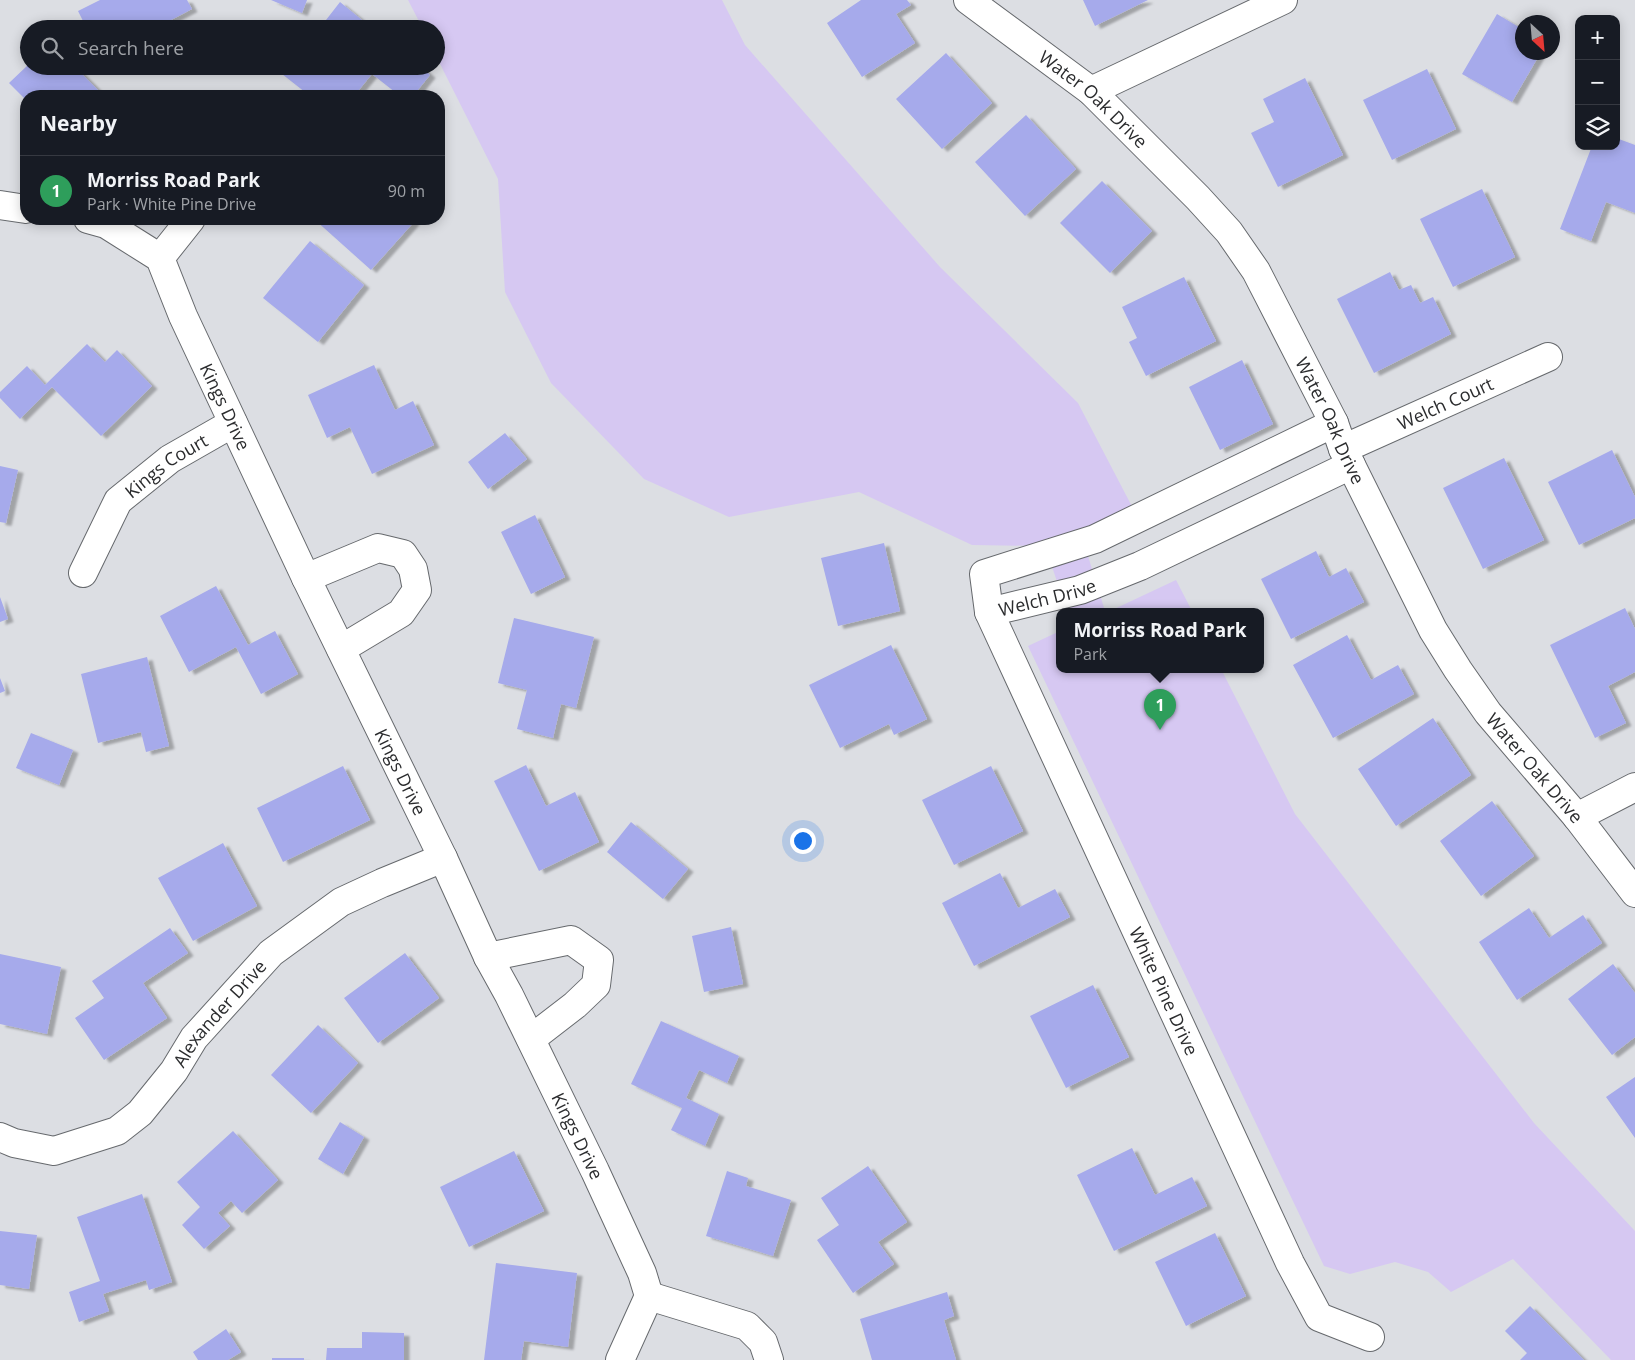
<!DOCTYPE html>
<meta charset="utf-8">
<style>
:root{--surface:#171b24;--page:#242831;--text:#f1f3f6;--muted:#9ea1a6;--line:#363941;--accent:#c43a73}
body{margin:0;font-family:"Open Sans",sans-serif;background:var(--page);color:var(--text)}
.controls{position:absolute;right:15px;top:15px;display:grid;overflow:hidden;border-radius:10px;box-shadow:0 2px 12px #0003}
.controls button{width:45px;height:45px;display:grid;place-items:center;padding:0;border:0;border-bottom:1px solid var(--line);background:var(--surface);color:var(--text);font:25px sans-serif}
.compass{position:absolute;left:1515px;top:15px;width:45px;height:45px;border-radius:50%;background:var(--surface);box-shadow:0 2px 12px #0003;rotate:154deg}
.you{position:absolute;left:802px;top:840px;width:18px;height:18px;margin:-12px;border:4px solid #fff;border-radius:50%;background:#1a73e8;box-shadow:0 0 0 8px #1a73e833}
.badge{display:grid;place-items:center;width:32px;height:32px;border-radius:50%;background:var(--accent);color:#fff;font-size:16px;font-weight:700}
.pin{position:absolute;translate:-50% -41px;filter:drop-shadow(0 1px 2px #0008)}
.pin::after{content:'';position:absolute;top:26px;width:18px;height:15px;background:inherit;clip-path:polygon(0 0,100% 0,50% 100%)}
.popup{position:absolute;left:1056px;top:608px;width:208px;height:65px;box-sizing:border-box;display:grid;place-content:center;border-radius:10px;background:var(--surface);filter:drop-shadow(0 1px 4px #0005);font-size:16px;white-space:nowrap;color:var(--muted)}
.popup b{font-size:19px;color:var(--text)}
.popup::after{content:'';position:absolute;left:50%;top:100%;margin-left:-10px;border:10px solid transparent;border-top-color:var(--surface)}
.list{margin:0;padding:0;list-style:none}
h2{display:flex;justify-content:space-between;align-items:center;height:65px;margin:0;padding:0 20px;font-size:21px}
h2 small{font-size:16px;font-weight:400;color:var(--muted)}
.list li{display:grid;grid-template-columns:32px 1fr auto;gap:15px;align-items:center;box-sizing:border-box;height:70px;padding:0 20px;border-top:1px solid var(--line)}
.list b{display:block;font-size:19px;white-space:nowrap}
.list p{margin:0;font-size:16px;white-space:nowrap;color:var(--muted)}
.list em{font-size:16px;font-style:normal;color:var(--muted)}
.icon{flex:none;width:28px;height:28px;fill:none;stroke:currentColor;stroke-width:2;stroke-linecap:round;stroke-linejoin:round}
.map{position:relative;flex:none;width:1635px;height:1360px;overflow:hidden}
.search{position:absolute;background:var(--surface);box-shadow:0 2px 12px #0003;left:20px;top:20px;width:425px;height:55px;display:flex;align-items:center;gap:12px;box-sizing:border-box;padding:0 18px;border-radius:28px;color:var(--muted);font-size:19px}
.panel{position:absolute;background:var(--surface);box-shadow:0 2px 12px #0003;left:20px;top:90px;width:425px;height:135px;border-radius:20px}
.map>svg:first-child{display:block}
</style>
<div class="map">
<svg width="1635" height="1360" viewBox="0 0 1635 1360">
<defs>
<filter id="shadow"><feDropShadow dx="5.5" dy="3" stdDeviation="1" flood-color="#0004"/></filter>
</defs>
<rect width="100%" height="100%" fill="#dcdee3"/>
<path fill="#d6c8f2" d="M408 0H722L745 45 940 267 1078 403 1138 518 1084 543 1105 611H1067L1045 546 972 545 859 492 729 517 644 479 551 383 505 292 498 179 436 56V29H423Z
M1176 580 1192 611H1110Z
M1060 631V669H1221L1295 814 1534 1123 1635 1231V1360H1611L1513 1259 1451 1292 1428 1272 1395 1262 1350 1274 1324 1266 1028 646Z"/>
<path fill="#a6aaeb" filter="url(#shadow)" d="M100 0H187L192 9 154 29H87L78 11Z
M271 0H307L302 13Z
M861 0H907L911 5 896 14 915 43 862 77 827 23Z
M1083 0H1148L1095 26Z
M340 2 373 29H319Z
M1497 14 1522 29V52H1541L1512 102 1462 74Z
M946 53 992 103 942 149 896 99Z
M29 64V66H74L104 96H26V100L9 83Z
M288 66H420L430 75 413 96H400L372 74 354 96H310L282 74Z
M1427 69 1456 129 1392 160 1363 100Z
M1305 78 1343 155 1278 187 1251 133 1274 122 1263 99Z
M1026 115 1076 169 1025 216 975 162Z
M1616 138 1635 145V213L1606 202 1591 241 1560 229 1592 146H1616Z
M1102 181 1152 231 1110 273 1060 223Z
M1482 189 1515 257 1453 287 1420 219Z
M314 219H411L414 222 371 270Z
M310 241 364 285 318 342 263 298Z
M1390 272 1399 290 1411 285 1420 303 1433 297 1451 334 1374 373 1337 299Z
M1184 277 1216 341 1146 376 1129 342 1137 338 1122 307Z
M87 344 105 362 117 350 152 386 101 436 52 387 20 419 0 398V392L27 366 45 385Z
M1242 360 1273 424 1220 450 1189 387Z
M374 365 395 410 413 401 434 445 372 474 350 427 327 438 308 395Z
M505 433 527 459 488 489 468 462Z
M1612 450 1635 497V518L1579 545 1548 482Z
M1504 458 1544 540 1483 569 1443 488Z
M0 466 18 470 6 523 0 522Z
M535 515 565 577 531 594 501 532Z
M884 543 900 611 838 626 821 558Z
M1316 551 1329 577 1346 568 1364 602 1291 639 1261 579Z
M216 586 248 645 275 631 298 674 261 694 236 647 189 672 160 616Z
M0 597 8 619 0 622Z
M1625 608 1635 629V672L1608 686 1626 723 1595 738 1550 645Z
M514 618 594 637 576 708 561 704 553 738 517 729 527 690 498 683Z
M1347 635 1371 680 1398 665 1414 694 1333 738 1293 665Z
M891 645 927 719 894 735 889 724 840 748 809 685Z
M147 657 169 746 146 752 141 732 98 743 81 674Z
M0 678 5 691 0 693Z
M1433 718 1471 775 1396 826 1358 769Z
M31 733 73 750 59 785 16 768Z
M526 765 546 806 575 792 599 842 539 871 494 781Z
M343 766 370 820 283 862 257 808Z
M991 766 1023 831 954 865 922 800Z
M1492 801 1534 856 1481 896 1440 841Z
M631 822 688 869 663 899 607 852Z
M223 843 257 906 193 941 158 878Z
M1000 873 1018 908 1055 889 1070 917 974 966 942 903Z
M1529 908 1549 938 1583 915 1602 943 1517 1000 1479 942Z
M731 927 743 984 704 992 692 936Z
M170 928 188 953 143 983 167 1018 104 1060 75 1018 104 998 92 981Z
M405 953 439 998 378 1043 344 998Z
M0 954 61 967 47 1034 0 1024Z
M1613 964 1635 993V1037L1612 1055 1568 999Z
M1093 985 1129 1057 1066 1088 1030 1016Z
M661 1021 739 1056 727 1083 699 1070 686 1098 719 1114 705 1146 671 1130 682 1108 631 1084Z
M318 1025 358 1063 311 1113 271 1075Z
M1635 1077V1138L1606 1097Z
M340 1122 364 1137 343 1174 318 1159Z
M233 1131 278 1180 242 1213 231 1201 218 1213 230 1226 204 1249 182 1225 200 1207 177 1182Z
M1132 1148 1155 1195 1192 1177 1207 1206 1114 1251 1077 1175Z
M514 1151 544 1211 469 1247 440 1187Z
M868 1166 907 1222 878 1242 894 1264 853 1293 817 1240 839 1225 821 1198Z
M727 1171 748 1178 746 1186 791 1200 773 1256 706 1236Z
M142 1194 172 1282 149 1290 146 1280 103 1294 109 1311 79 1322 69 1292 100 1281 77 1217Z
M0 1231 37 1235 29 1289 0 1285Z
M1215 1233 1246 1296 1186 1326 1155 1262Z
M496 1263 577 1273 568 1347 524 1341 521 1360H484Z
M947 1292 954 1316 944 1320 956 1360H872L860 1319Z
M1530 1306 1584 1360H1520L1527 1353 1505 1331Z
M226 1329 241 1352 228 1360H198L193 1352Z
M362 1332 404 1333V1360H326L327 1348H362Z
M272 1358H304V1360H272Z"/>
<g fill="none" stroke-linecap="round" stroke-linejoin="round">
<g stroke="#66696d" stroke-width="30">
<g id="street">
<path id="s1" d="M968 0 1091 91 1198 198 1229 232 1256 271 1334 423 1343 449 1433 630 1458 670 1488 713 1577 817 1635 893"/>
<path d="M1091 91 1283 0"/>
<path d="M0 205 26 209"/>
<path id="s2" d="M88 219 106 224 160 258 183 316 306 578 443 858 488 957 509 995 595 1171 642 1273 649 1296 620 1360"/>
<path d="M160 258 191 219"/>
<path id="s3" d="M1334 423 1095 539 984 574 989 612 1290 1263 1319 1317 1370 1337"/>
<path id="s4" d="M1343 449 1548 357"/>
<path id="s5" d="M83 573 118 501 170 459 233 423"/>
<path d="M306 578 378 548 403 554 413 569 417 590 401 613 341 649"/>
<path id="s6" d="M989 612 1080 590 1140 566 1351 465"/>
<path d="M1577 817 1635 787"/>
<path d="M488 957 571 940 599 960 596 985 575 1005 531 1039"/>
<path id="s7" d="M0 1137 14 1143 54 1151 117 1131 140 1113 174 1071 194 1038 271 953 341 902 382 883 443 858"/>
<path d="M649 1296 747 1326 763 1342 769 1360"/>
</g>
</g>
<use href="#street" stroke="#fff" stroke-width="28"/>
</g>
<g text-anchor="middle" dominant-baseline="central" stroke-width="4" stroke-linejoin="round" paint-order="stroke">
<g font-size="18" fill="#2b2c2e" stroke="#fff">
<text stroke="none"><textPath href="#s1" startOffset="160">Water Oak Drive</textPath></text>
<text stroke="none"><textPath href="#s4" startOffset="112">Welch Court</textPath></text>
<text stroke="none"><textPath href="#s2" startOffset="245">Kings Drive</textPath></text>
<text stroke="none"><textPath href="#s1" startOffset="565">Water Oak Drive</textPath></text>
<text stroke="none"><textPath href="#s5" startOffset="140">Kings Court</textPath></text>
<text stroke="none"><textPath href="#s6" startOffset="60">Welch Drive</textPath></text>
<text stroke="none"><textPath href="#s1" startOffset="970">Water Oak Drive</textPath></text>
<text stroke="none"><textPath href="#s2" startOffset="650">Kings Drive</textPath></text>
<text stroke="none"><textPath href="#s3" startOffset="838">White Pine Drive</textPath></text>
<text stroke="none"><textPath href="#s7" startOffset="279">Alexander Drive</textPath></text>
<text stroke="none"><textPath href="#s2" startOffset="1055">Kings Drive</textPath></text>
</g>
</g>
</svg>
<div class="controls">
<button>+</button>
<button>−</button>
<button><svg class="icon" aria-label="layers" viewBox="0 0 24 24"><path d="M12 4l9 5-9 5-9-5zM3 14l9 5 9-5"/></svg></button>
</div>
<svg class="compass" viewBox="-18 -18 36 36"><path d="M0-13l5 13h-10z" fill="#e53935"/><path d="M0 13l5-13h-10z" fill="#9ea1a6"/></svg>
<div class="you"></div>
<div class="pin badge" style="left:1160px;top:730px;background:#2e9e5b">1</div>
<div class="popup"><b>Morriss Road Park</b>Park</div>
<div class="search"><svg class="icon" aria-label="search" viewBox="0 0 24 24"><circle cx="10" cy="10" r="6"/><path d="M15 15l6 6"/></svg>Search here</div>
<section class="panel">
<h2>Nearby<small></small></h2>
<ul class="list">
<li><span class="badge" style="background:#2e9e5b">1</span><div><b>Morriss Road Park</b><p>Park · White Pine Drive</p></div><em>90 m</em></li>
</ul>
</section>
</div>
